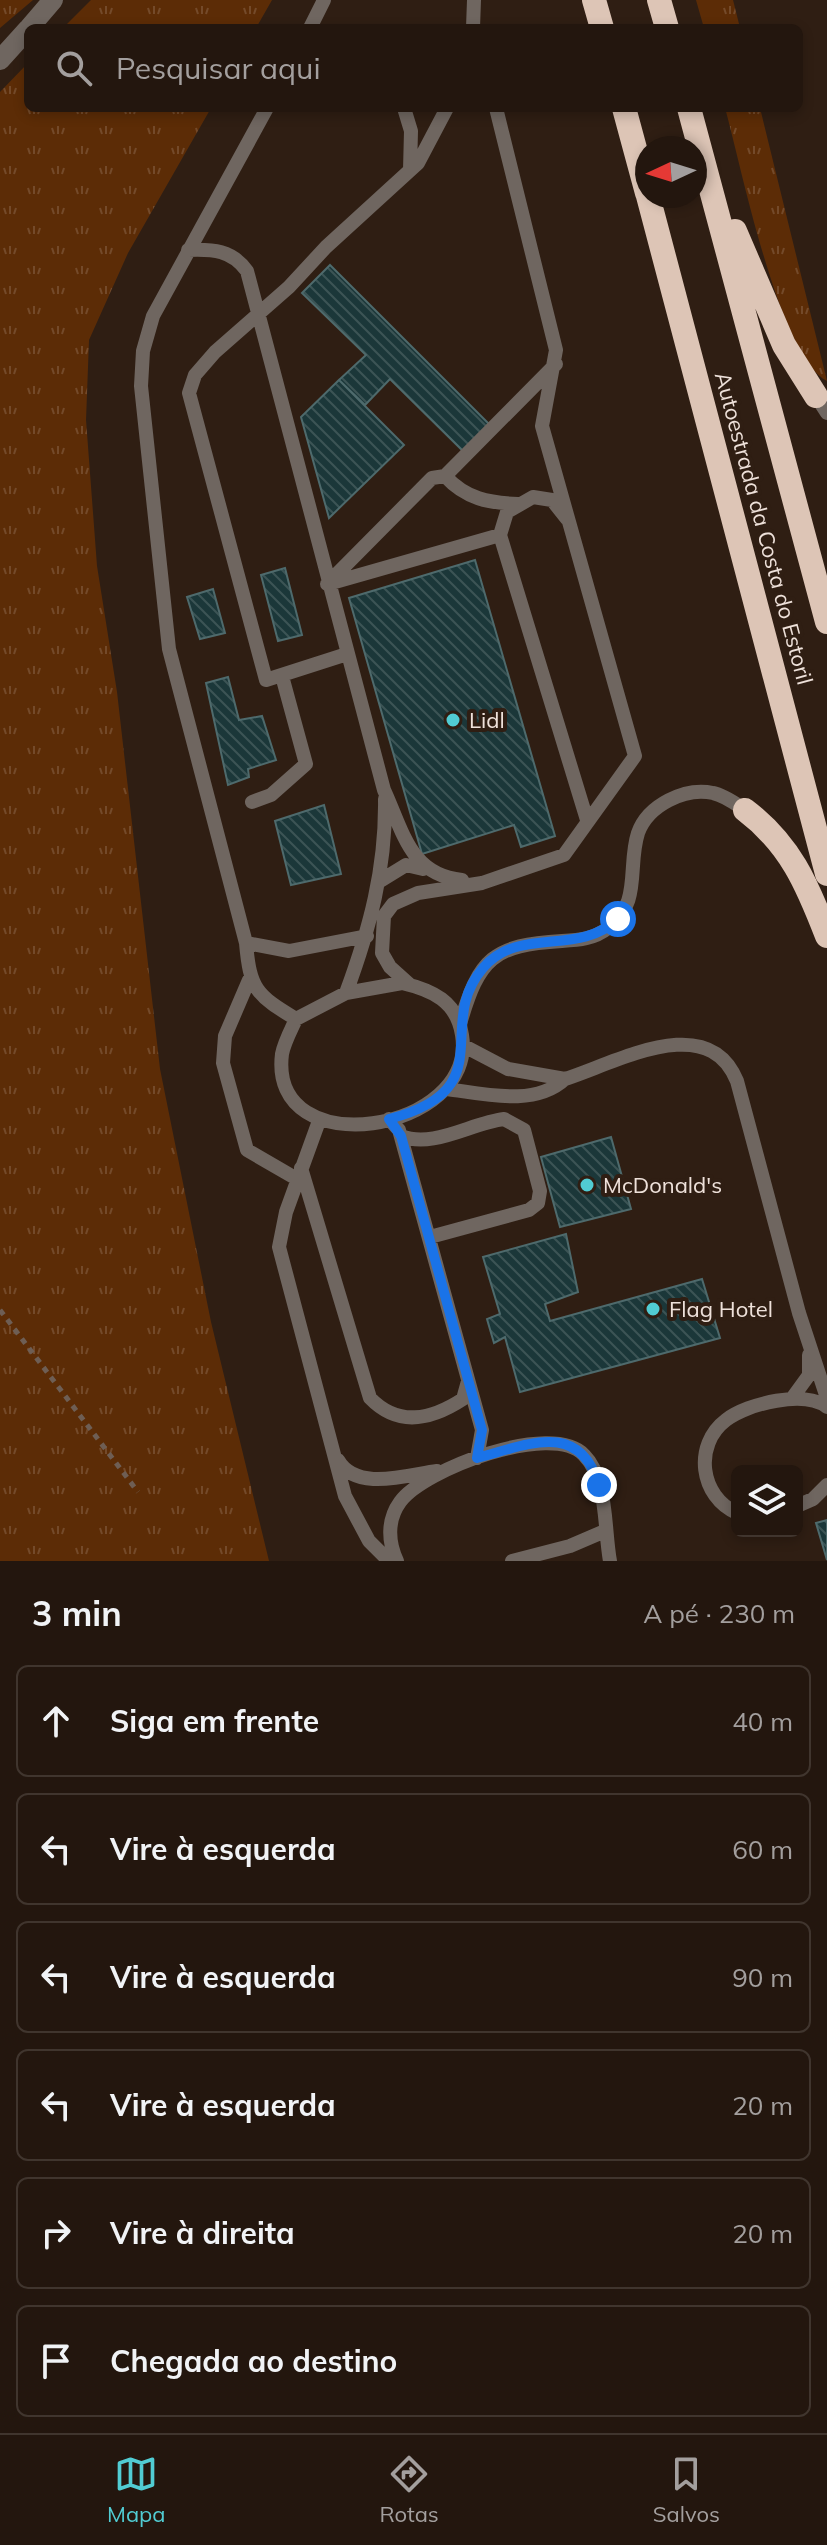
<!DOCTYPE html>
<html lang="pt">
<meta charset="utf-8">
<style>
:root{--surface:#23160e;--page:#2b1f17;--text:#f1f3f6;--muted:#a39f9e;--line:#40352e;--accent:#51ccd3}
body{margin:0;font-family:Mulish,sans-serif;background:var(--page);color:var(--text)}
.controls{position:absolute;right:24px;bottom:24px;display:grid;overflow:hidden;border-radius:12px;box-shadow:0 4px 12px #0003}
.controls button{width:72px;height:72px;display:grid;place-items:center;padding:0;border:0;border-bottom:2px solid var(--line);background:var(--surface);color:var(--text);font:40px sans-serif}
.compass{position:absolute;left:635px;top:136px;width:72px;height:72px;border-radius:50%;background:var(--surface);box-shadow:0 4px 12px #0003;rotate:266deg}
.stop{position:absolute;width:24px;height:24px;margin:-18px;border:6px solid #1a73e8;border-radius:50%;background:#fff}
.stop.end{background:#1a73e8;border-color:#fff;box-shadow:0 2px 8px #0008}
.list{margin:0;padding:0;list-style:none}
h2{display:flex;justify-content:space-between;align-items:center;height:104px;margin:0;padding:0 32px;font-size:34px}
h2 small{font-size:26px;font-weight:400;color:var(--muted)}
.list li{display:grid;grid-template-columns:52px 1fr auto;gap:24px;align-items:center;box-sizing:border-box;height:112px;margin:0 16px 16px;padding:0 16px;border:2px solid var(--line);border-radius:12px}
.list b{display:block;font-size:30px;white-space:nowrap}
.list em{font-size:26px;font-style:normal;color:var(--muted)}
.icon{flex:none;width:44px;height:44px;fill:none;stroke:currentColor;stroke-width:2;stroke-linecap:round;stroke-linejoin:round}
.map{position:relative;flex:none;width:827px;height:1561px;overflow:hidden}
.search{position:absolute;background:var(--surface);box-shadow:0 4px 12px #0003;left:24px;right:24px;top:24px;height:88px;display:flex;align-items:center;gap:20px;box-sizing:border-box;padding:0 28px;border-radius:12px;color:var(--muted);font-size:30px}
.sheet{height:872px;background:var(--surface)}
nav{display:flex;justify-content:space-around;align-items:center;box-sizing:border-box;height:112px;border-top:2px solid var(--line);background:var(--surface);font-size:22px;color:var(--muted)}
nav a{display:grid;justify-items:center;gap:4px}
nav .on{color:var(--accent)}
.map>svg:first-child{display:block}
</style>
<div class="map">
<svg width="827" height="1561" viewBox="0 0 827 1561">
<defs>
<pattern id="grass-tufts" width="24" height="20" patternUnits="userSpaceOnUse" patternTransform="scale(2)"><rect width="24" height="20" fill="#5c2c06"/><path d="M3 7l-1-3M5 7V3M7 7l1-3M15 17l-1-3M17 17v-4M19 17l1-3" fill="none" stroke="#744a2a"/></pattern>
<pattern id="building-back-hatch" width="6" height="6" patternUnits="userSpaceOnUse" patternTransform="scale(2)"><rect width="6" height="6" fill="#1b3739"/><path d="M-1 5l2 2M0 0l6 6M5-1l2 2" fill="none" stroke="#3c5455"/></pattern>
</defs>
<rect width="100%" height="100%" fill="#2f1e13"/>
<path fill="url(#grass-tufts)" d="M0 0H33L0 28Z
M91 0H272L256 28H63Z
M696 0H733L740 28H704Z
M28 63V108H211L128 253 89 340 86 420 97 566 117 692 160 1069 211 1322 269 1561H0V92Z
M725 108H760L827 381C779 358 741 164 725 108Z"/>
<path fill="url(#building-back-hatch)" stroke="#4e6a6c" stroke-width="2" d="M330 265 491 426 464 452 390 379 365 405 339 380 366 355 302 293Z
M339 380 404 445 329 518 301 417Z
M475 560 555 836 521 847 514 825 422 854 349 598Z
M285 568 302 635 278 641 261 575Z
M213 589 225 633 200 639 187 597Z
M228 677 239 720 262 716 276 760 248 769 249 777 228 785 206 683Z
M324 805 341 874 291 885 275 821Z
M611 1137 631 1209 560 1227 541 1157Z
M566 1234 578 1292 545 1304 550 1321 702 1279 720 1338 520 1392 505 1337 494 1343 487 1319 500 1314 483 1257Z
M827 1520V1560L816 1523Z"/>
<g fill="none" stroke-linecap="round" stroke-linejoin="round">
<path stroke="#6e5e54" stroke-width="5" stroke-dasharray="6 6" stroke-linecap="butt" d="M0 1310 138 1492"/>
<path stroke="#6f6660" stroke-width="14" d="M310 28 324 0
M473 28 474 0
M267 108 153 316 143 351 141 386 169 649 246 943C250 989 256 995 296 1019
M404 108 411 131 410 170
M188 250C213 249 232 250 247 271L384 790C403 831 410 875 462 880
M816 396 827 413
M445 476C466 499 489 503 518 504
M567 519 552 500 533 497 507 512 500 535 587 820
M327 584 432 478 445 476 556 364
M328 584 500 535
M347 654 266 680 189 393 195 375 215 352 289 287 326 247 418 163 447 108
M252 802 271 795 306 764 282 676
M380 881 406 865 423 869
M246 943 289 951 367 936
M249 980 225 1036 223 1063 247 1150 297 1179
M402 983C432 990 457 1001 462 1035 478 1133 268 1166 282 1054 284 1043 291 1030 296 1019L346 993Z
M410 985 390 967 382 953 384 916 393 904 418 893 482 883 564 855 635 756 542 426 556 350 496 108
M346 993C370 928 386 868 385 799
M460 1024C479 958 493 945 562 941 579 940 594 939 608 928 642 903 627 867 638 833 648 805 685 787 713 793 724 795 736 804 745 810
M464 1046 508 1069 565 1079
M447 1089C485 1094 535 1107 565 1079 618 1062 708 1010 737 1081L799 1313 827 1398
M389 1119 399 1130 482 1430 477 1458
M319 1121 286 1212 279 1247 345 1496 369 1541 389 1561
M401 1136C433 1149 471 1123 504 1119L524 1130 540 1191 538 1203 529 1210 430 1237
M301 1168 370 1398C398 1427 431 1420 463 1399L468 1381
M793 1397 809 1375V1355
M338 1460C356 1492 407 1475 437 1471
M797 1506 813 1499 827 1485
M737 1513C700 1497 693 1445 726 1420 748 1403 805 1390 827 1407
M397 1561C388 1542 387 1520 400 1502 424 1469 552 1421 584 1455 608 1479 604 1529 610 1561
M512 1561 570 1546 605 1531"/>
<path stroke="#6f6660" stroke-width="20" d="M29 28 53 0
M0 60 28 29"/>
<path stroke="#ddc5b6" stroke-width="24" d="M594 0 602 28
M659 0 667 28
M624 108 647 193
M689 108 827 622
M648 196 827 874
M735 231 784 345 816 396
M745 810C790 844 807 884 827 936"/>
</g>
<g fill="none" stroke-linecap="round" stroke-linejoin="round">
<path stroke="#1a73e8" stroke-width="10" d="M599 1485C579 1419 527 1445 477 1458L482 1430 401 1136 389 1119C504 1089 433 1026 483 968 520 925 577 957 618 919"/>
</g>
<g fill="#51ccd3" stroke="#2f1e13" stroke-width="3">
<circle cx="453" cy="720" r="8"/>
<circle cx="587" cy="1185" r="8"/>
<circle cx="653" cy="1309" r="8"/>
</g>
<g text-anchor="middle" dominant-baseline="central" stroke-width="8" stroke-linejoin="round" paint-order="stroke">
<g font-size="22" fill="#eee1da" stroke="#2f1e13">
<text transform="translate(764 528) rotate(75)">Autoestrada da Costa do Estoril</text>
</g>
<g font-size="22" fill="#eee1da" stroke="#2f1e13" text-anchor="start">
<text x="469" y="720">Lidl</text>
<text x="603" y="1185">McDonald's</text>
<text x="669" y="1309">Flag Hotel</text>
</g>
</g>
</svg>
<div class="controls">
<button><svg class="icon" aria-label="layers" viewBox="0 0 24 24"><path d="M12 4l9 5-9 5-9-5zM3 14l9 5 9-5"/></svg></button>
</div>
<svg class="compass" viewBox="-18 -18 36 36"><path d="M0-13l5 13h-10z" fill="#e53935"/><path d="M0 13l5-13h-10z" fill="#a39f9e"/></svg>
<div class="stop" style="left:618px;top:919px"></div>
<div class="stop end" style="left:599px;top:1485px"></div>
<div class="search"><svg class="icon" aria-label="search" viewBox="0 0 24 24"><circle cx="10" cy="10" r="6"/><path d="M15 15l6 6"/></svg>Pesquisar aqui</div>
</div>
<section class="sheet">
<h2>3 min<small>A pé · 230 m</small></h2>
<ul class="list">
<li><svg class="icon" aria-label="ahead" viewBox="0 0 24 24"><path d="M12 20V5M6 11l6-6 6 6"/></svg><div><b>Siga em frente</b></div><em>40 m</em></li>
<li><svg class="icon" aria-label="left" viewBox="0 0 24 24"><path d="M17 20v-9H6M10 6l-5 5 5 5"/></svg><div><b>Vire à esquerda</b></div><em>60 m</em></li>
<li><svg class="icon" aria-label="left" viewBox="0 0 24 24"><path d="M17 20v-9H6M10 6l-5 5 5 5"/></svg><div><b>Vire à esquerda</b></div><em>90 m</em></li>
<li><svg class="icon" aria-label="left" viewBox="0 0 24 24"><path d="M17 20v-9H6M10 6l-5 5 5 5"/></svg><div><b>Vire à esquerda</b></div><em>20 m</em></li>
<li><svg class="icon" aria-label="right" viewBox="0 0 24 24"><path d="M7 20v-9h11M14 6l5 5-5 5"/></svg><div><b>Vire à direita</b></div><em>20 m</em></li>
<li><svg class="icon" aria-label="arrive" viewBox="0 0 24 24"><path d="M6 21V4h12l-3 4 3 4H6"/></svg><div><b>Chegada ao destino</b></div></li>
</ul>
</section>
<nav>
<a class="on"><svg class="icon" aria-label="map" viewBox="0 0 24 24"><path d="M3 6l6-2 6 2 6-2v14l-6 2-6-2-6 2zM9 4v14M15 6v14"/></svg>Mapa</a>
<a><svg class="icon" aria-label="directions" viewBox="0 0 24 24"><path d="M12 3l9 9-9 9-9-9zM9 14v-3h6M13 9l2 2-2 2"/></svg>Rotas</a>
<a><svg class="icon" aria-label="saved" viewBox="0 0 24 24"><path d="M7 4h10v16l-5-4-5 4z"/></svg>Salvos</a>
</nav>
